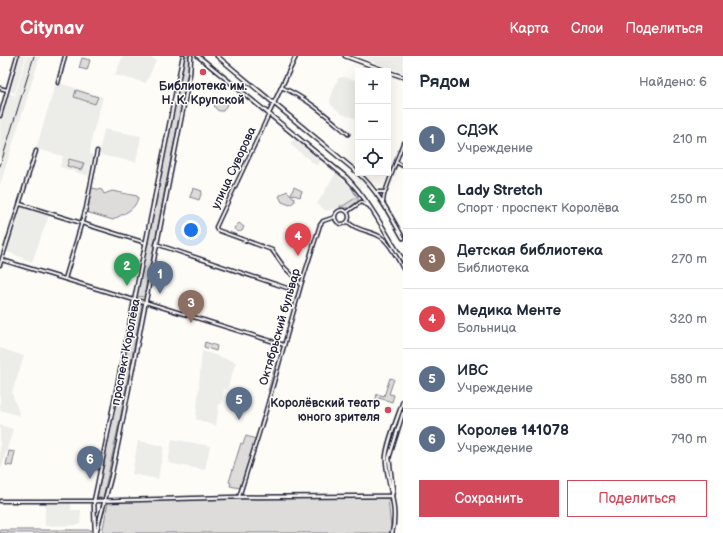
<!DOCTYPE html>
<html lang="ru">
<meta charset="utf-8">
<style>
:root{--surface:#fff;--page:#f2f2f3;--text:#1f2937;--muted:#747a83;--line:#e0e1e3;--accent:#d1495b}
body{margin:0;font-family:"Balsamiq Sans",sans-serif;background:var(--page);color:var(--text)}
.controls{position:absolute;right:12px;top:12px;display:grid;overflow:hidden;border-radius:0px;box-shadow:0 4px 16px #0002}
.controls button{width:36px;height:36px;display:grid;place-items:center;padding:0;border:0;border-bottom:1px solid var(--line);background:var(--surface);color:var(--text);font:20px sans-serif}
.you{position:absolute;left:191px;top:174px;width:14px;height:14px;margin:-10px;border:3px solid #fff;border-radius:50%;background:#1a73e8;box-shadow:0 0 0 6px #1a73e833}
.badge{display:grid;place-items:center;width:26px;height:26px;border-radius:50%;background:var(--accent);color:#fff;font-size:13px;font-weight:700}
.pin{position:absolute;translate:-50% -33px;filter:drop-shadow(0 1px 2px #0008)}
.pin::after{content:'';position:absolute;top:21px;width:14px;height:12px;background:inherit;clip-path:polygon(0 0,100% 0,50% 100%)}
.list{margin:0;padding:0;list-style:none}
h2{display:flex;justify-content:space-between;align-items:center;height:52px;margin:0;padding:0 16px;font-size:17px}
h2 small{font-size:13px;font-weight:400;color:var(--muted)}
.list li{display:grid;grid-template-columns:26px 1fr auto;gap:12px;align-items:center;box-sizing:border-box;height:60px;padding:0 16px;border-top:1px solid var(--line)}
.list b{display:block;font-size:15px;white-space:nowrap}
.list p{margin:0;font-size:13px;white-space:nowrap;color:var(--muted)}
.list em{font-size:13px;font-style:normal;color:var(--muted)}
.actions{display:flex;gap:8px;padding:12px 16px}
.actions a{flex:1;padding:9px 0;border:1px solid var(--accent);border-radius:0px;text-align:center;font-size:14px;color:var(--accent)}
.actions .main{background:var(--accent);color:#fff}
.icon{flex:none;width:22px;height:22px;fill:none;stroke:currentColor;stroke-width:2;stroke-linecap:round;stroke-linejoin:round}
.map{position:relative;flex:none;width:403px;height:477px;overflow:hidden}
header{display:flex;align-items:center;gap:24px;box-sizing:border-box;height:56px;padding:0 20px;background:var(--accent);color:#fff}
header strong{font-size:19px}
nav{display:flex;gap:22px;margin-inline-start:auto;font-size:14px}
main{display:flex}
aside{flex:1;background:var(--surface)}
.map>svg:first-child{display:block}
</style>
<header>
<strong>Citynav</strong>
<nav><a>Карта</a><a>Слои</a><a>Поделиться</a></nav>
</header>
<main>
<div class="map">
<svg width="403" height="477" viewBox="0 0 403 477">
<rect width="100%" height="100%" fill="#fdfcf7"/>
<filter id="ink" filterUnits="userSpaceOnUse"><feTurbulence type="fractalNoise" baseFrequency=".025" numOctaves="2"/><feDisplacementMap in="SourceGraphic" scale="8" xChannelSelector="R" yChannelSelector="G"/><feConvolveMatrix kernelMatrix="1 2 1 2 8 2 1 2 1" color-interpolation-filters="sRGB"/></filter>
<g filter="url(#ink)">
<path fill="#ecece9" d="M20 0H26L15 37 9 35Z
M27 0H40L0 129V65L8 37 14 39 13 46Z
M123 0H148L156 4 146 27 115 19Z
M359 0H403V17L373 6Z
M344 21 358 25V63L342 58 331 49 330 44 338 22Z
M56 26 103 41 92 81 90 98 93 100 88 120 60 111 63 100 36 93Z
M104 73 141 80 136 106 99 99Z
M295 82 322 103 317 110 290 88Z
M336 117 356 136 359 141 358 145 349 152 340 151 326 155 317 148Z
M22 151 49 159 32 206 6 195Z
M0 292 24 300 12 337 20 360 0 354Z
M202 295 236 306 227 334 224 333 222 348H219L216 370 196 363Z
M0 369 13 373 1 413H0Z
M172 383 210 390 205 414 168 407Z
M138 385 164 390 158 423 132 418Z
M71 447V454H81L80 469 45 470V448Z"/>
<path fill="#dddcdb" stroke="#807f8b" d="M184 0H189L188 15 144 241 136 240Z
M82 2 90 4 87 14 79 12Z
M76 34 98 41 95 48 74 41Z
M218 41 227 49 223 55C215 56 213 49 214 42Z
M69 103 84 107 81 114 67 110Z
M294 131 302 135 300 141 291 138Z
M351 131 358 138V145L349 152H340V150H343L357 141Z
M92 132 102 134 104 138 112 135 137 140 138 142C135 155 123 157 113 164L86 156 85 152 89 150 88 134Z
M193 132 202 135 199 144 190 141Z
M287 135 294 142 295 145 290 149 282 146 279 140Z
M239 167 244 171 242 175C238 176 236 176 234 172Z
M135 247 141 248 142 249 120 363 103 442H97Z
M205 286 217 290 216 295 204 291Z
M276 306 279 307 271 335H268Z
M390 322 394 323 389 338 394 339 392 346 379 342 378 347 375 346 377 338 384 340Z
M246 380 256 383 240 432 230 430 231 427 229 426 241 387 243 388Z
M9 395 15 396 12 410 6 409Z
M249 442H388L391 472 389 477H102L108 446Z
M0 474H91V477H0Z"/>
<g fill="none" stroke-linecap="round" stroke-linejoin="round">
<g stroke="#22223b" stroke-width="5">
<path id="minor" d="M58 27 65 0
M281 31C307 42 327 60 348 78
M0 32 7 34
M269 58 216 171 217 174 272 194 284 211 301 228
M0 60 17 0
M396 106 403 110
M376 136H385
M361 146 369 150
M383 146 384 139 403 87
M20 148 146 187
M335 161a7 7 0 1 1 14 0a7 7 0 1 1-14 0Z
M347 156 361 146
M348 166C357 175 368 174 379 180 388 184 398 203 403 213
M156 188 287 232
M2 204 134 244 145 246 284 289
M0 209 36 95
M65 223 86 152 97 95
M239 441 265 358 301 229 320 169 323 165 335 161
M0 445H94"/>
</g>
<g stroke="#22223b" stroke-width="5.5">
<path id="tertiary" d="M345 0 386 15
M388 16 403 21
M274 47 296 0
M94 445 239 441 392 440"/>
</g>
<g stroke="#22223b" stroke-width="5.5">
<path id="secondary" d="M198 0 346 121C370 145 384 175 403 204
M217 0 358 117
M269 57 274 47
M358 117C378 135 390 159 403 182
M392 439 393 435 389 402 403 357
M95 477 94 445 97 431 183 0
M96 477 111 421 119 383 190 17 191 0
M392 477C399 453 387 428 386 404 385 390 399 359 403 345"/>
</g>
<use href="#minor" stroke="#fdfcf7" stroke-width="2"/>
<use href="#tertiary" stroke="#fdfcf7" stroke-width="2.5"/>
<use href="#secondary" stroke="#fdfcf7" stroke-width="2.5"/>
<path stroke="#22223b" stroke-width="1" d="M0 110 34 0"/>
</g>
</g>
<g fill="#d1495b" stroke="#fdfcf7" stroke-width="1.5">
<circle cx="203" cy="16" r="4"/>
<circle cx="388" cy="354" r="4"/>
</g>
<g text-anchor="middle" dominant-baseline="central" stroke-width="3" stroke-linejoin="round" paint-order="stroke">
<g font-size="12" font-weight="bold" fill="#22223b" stroke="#fdfcf7">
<text x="203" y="30">Библиотека им.<tspan x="203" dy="14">Н. К. Крупской</tspan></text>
<text x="380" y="347" text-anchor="end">Королёвский театр<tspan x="380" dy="14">юного зрителя</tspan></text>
</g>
<g font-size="12" fill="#22223b" stroke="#fdfcf7">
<text transform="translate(234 112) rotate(-65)">улица Суворова</text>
<text transform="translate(280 271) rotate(-74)">Октябрьский бульвар</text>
<text transform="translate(126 296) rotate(-79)">проспект Королёва</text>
</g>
</g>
</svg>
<div class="controls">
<button>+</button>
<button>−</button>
<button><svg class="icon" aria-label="locate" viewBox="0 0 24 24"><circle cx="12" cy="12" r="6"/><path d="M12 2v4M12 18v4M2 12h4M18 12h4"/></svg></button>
</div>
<div class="you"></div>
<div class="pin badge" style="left:160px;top:238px;background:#5c6f8a">1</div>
<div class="pin badge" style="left:127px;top:230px;background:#2e9e5b">2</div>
<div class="pin badge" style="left:191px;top:267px;background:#8d6e63">3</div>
<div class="pin badge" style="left:298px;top:200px;background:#e0444e">4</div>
<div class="pin badge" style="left:239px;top:364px;background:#5c6f8a">5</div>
<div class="pin badge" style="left:90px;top:423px;background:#5c6f8a">6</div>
</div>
<aside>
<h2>Рядом<small>Найдено: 6</small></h2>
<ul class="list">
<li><span class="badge" style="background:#5c6f8a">1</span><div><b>СДЭК</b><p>Учреждение</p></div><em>210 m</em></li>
<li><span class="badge" style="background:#2e9e5b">2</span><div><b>Lady Stretch</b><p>Спорт · проспект Королёва</p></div><em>250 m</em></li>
<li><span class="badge" style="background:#8d6e63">3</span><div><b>Детская библиотека</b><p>Библиотека</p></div><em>270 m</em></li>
<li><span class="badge" style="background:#e0444e">4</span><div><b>Медика Менте</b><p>Больница</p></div><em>320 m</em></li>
<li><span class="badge" style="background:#5c6f8a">5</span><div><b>ИВС</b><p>Учреждение</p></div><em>580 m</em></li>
<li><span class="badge" style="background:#5c6f8a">6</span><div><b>Королев 141078</b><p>Учреждение</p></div><em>790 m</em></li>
</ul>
<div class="actions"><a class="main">Сохранить</a><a>Поделиться</a></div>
</aside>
</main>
